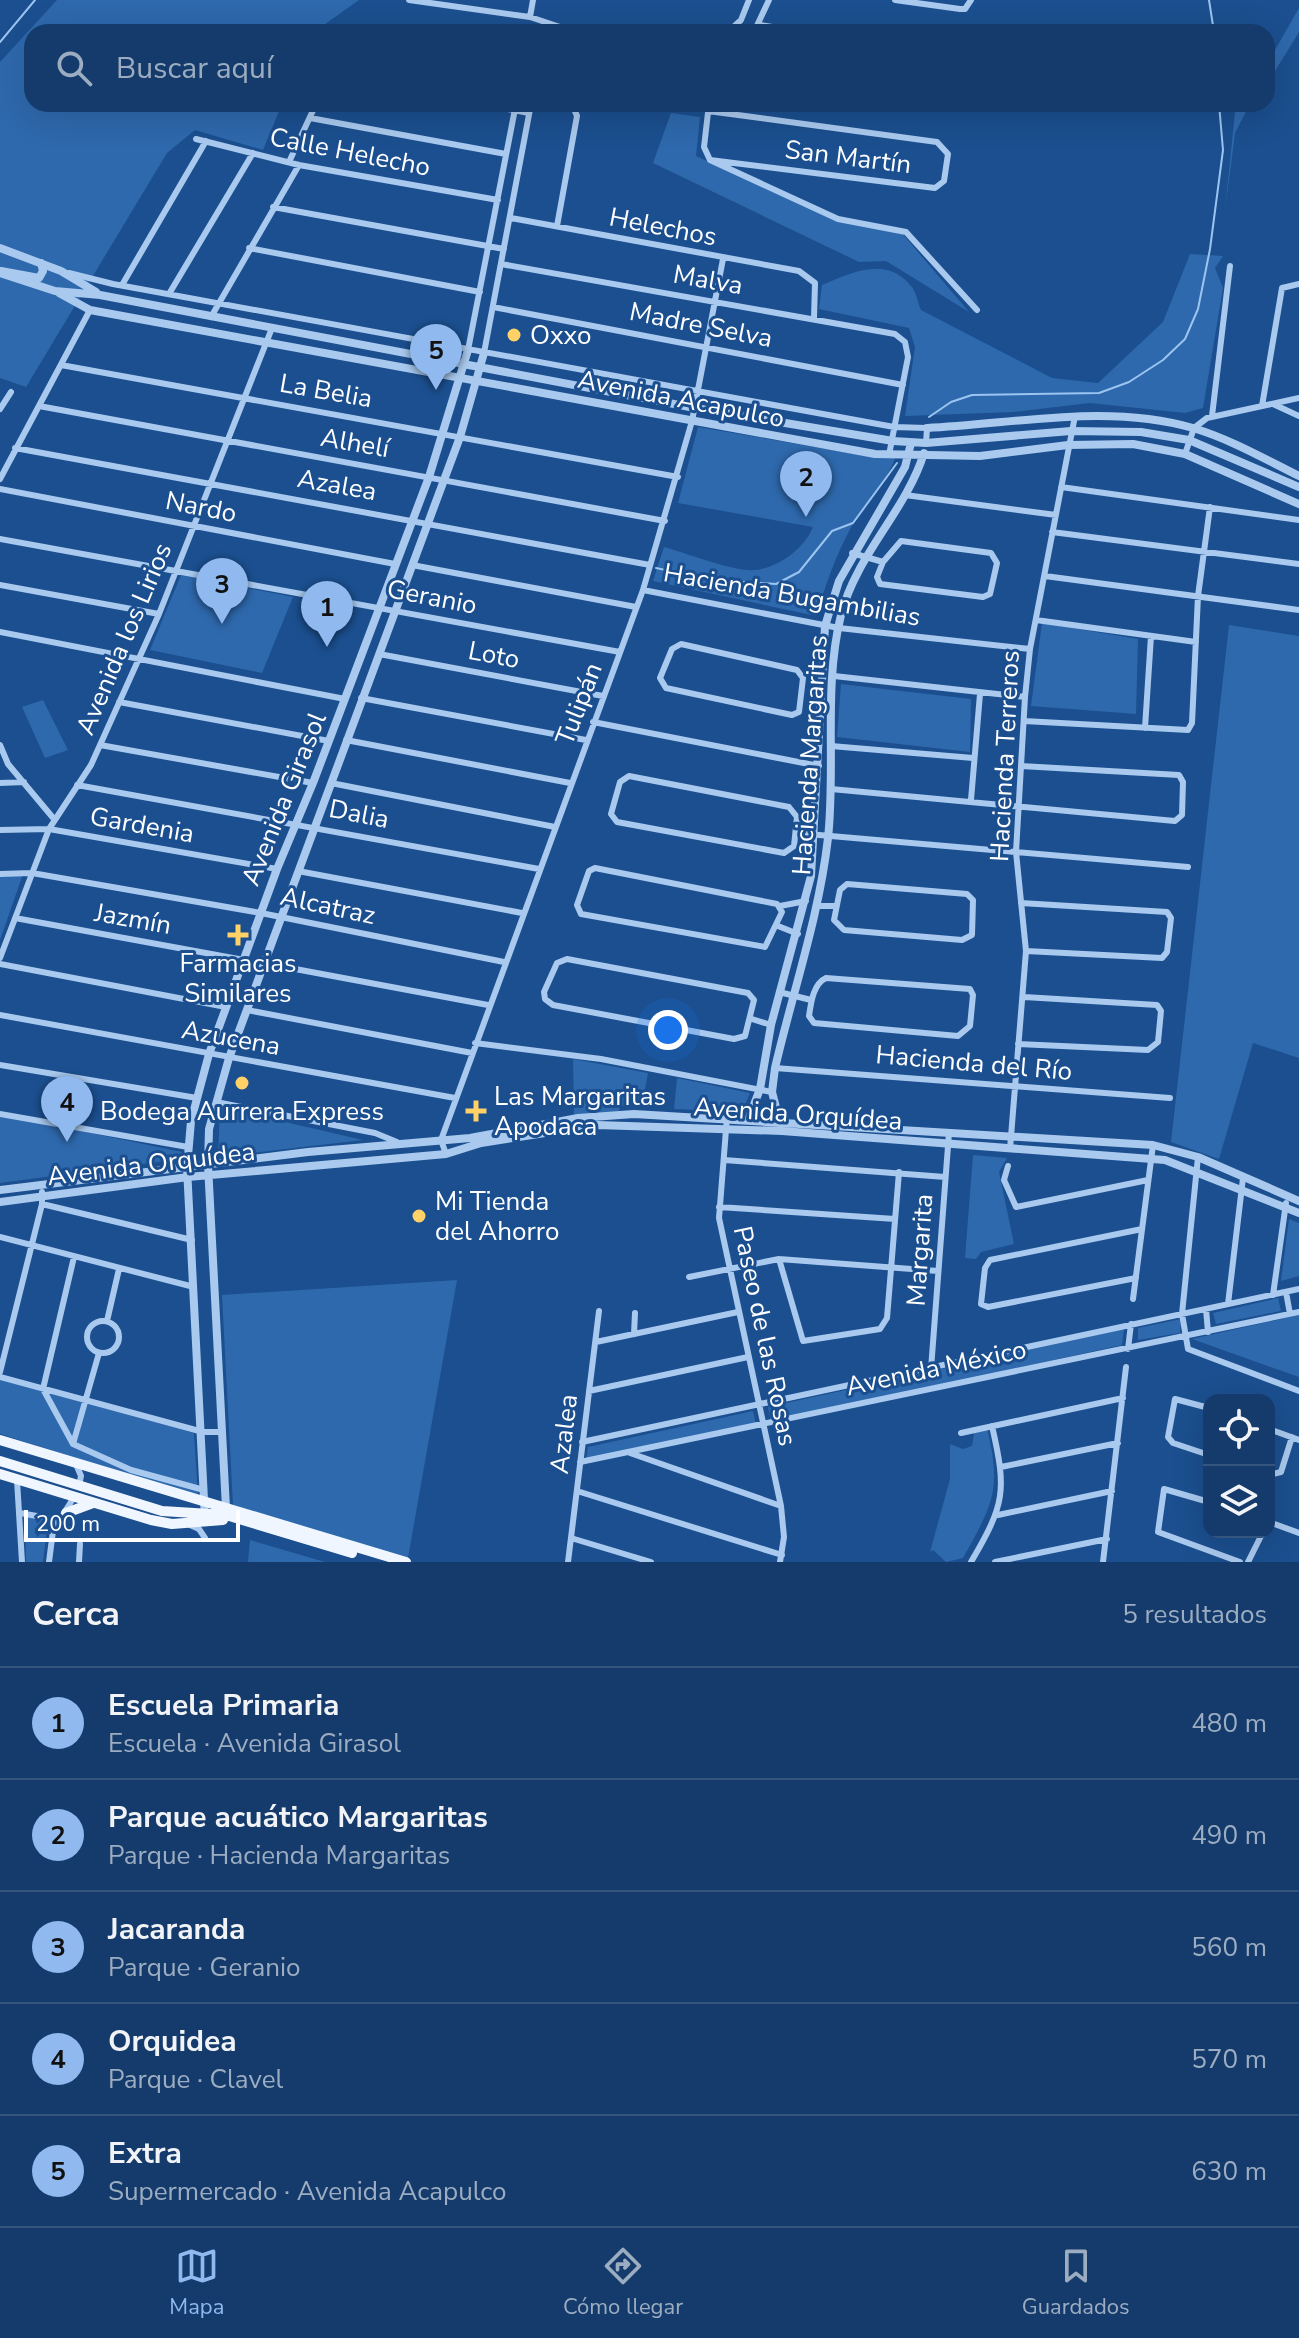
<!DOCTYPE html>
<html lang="es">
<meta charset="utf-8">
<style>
:root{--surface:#143b6b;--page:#214673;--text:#f1f3f6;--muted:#9dadc1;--line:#33557e;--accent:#90b9f0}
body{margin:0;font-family:"Nunito Sans",sans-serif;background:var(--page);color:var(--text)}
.controls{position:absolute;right:24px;bottom:24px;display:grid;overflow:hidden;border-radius:16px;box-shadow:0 8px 32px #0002}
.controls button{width:72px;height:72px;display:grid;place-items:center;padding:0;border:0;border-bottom:2px solid var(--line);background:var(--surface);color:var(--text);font:40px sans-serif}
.scale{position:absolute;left:24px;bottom:20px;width:216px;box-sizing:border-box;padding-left:8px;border:4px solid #fff;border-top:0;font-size:22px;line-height:28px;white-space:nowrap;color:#fff;-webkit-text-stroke:6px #1b4f8f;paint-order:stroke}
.you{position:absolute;left:668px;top:1030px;width:28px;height:28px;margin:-20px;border:6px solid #fff;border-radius:50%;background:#1a73e8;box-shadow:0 0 0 12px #1a73e833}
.badge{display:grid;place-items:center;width:52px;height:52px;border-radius:50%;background:var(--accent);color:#111;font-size:26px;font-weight:700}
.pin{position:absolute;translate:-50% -66px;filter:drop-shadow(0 2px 4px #0008)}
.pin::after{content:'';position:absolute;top:42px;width:28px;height:24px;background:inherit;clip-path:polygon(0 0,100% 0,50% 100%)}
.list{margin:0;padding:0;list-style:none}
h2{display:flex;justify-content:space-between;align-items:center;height:104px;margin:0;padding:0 32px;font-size:34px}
h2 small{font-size:26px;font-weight:400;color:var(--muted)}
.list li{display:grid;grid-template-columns:52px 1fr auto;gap:24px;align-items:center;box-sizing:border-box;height:112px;padding:0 32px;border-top:2px solid var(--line)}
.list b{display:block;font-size:30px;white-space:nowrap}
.list p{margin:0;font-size:26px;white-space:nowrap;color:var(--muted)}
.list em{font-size:26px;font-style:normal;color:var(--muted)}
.icon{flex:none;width:44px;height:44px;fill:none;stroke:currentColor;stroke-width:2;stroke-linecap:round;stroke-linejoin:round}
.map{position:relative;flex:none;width:1299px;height:1562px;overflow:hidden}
.search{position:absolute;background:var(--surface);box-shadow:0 8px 32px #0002;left:24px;right:24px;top:24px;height:88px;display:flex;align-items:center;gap:20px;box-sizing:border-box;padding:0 28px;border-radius:24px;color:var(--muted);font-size:30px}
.sheet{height:664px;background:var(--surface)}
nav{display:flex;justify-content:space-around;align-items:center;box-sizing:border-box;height:112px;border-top:2px solid var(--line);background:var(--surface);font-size:22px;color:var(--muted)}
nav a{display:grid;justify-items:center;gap:4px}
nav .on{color:var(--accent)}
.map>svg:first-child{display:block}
</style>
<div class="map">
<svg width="1299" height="1562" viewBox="0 0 1299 1562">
<rect width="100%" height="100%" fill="#1b4f8f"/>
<path fill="#2e69ad" d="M57 0H359L314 32H32V104H282L263 150 195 130 167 153 26 387 0 378V62Z
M1299 8V32L1267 84V64Z
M1246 104H1250L1235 133 1225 211 1235 112Z
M671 113 700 117 696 156 837 221 901 232 969 312 886 261 859 262 653 163Z
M1190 254 1223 256 1215 268 1223 288 1203 408 1185 413 1090 403 1013 412 905 416 915 347 909 328 819 309 822 285C851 273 886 255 911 286 916 291 918 303 921 310L1052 378 1098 383 1163 322Z
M698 427 878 458 896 456C887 482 866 500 853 524 836 554 826 584 816 616L653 581 664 547C687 553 733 572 755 570 778 568 805 548 813 527L678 503Z
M181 575 293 597 262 673 150 650Z
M1042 623 1138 639 1136 714 1031 706Z
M1229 625 1299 636V1058L1253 1043 1219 1159 1171 1142Z
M841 684 971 699 970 752 837 737Z
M43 700 68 750 45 758 22 707Z
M23 874 0 940V875Z
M573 1059 648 1073 642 1106H620L619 1112 574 1116Z
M677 1078 750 1093 742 1112 674 1109Z
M220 1107 363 1140 218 1157Z
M0 1114 182 1152 180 1159 0 1183Z
M973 1155 1007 1158 999 1172 1014 1244 981 1252 976 1259 965 1258Z
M1289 1219 1299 1223V1276L1281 1281Z
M457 1280 408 1558 233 1505 222 1295Z
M1278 1298 1281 1311 1216 1324 1213 1313Z
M1299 1315V1377L1192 1339Z
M1181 1319 1180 1333 1138 1340V1328Z
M1124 1329 1122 1345 771 1422 768 1407Z
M0 1379 194 1433 198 1496 0 1434Z
M753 1411 756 1424 586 1460 588 1447Z
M987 1428C1002 1490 993 1504 963 1558L946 1562 933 1550 930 1552 950 1479V1444L963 1449 972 1446 974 1433Z
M25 1515 48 1521 43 1562H26Z
M250 1540 325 1562H248Z"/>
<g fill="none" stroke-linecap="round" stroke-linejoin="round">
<path stroke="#9cc4f0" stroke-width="2" d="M1209 0 1214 32
M0 42 35 0
M929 417 951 402 972 395 1099 393 1129 382 1163 360 1185 339 1198 309 1210 249 1223 150 1219 104
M656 568 713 580 776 584 799 572 832 531 853 523 897 463"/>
<path stroke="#a9c9ee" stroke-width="6" d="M409 0 530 17 569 30
M895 0 960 9H965L971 0
M530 17 533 0
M760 25 803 32
M335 31 342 32
M567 31 603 32
M728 32 741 20 749 0
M754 32 769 0
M481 104 529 113
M709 104 704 147 710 160 838 219 906 232 977 310
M708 111 937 142 948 154 944 181 935 188 710 160
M310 118 506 154
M196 139 299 165 498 200
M289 162 316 104
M273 207 504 249
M511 218 799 271 815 283 814 318
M557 226 577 116 572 104
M249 248 480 292
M501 264 895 334 905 342 908 357 889 455
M69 273 113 284 894 427 927 428 926 443
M122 285 206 141
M169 294 253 153
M493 307 903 385
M211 317 299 165
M468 350 516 104
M484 353 531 104
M61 365 678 477
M1273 404 1299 416
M39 406 665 521
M1262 406 1282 288 1299 284
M0 409 11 392
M1212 416 1230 266
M15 448 650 565
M1185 454 1194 428 1207 418 1299 398
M0 479 90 310
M1061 487 1299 520
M0 489 395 564
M905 495 1056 515
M1052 532 1299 564
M0 539 620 652
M901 541 991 553 997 563 990 594 983 597 880 584 877 577 883 562Z
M852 553 883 562
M412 565 636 607
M1045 576 1299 610
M0 585 159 614
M643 590 839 628 1030 649
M1036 620 1196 642
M0 632 345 699
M681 644 797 670 803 678 799 712 792 715 666 688 660 678 672 649Z
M379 654 603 696
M834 676 1025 697
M361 698 586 740
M119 702 329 741
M1024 721 1188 730 1192 723 1198 596 1210 507
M593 722 819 766
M1145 728 1151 636
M346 740 570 783
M0 745 8 764 54 819
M100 745 313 783
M831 746 973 758
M629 776 789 807 797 817 794 846 784 853 617 822 611 814 620 782Z
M0 783 24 782
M331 783 555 827
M77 785 539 869
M831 789 1175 821 1182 815 1183 782 1179 775 1021 766
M971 800 980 694
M0 830 49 829 277 869
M796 833 1188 867
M595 868 777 904 782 912 765 947 581 914 577 905 589 871Z
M298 871 522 913
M0 874 32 873 261 913 504 962
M847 884 967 894 973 900 972 935 962 940 844 930 834 920 840 890Z
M1021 903 1167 912 1171 918 1167 952 1162 958 1026 951
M780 906 806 901
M818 906H835
M15 918 244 960
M778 926 798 934
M0 958 49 829 91 765 159 614 272 328
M567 959 748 993 754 1000 745 1036 734 1039 553 1005 545 999 544 992 557 963Z
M263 963 488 1005
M0 964 226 1007
M826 978 970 989 973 995 970 1026 958 1036 814 1023 809 1016C811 1003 813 984 826 978Z
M779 992 811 1000
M247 1010 472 1053
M0 1015 455 1098
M752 1019 771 1025
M475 1043 601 1059 772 1092
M1018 1044 1148 1050 1158 1042 1161 1011 1157 1005 1024 997
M0 1065 197 1098
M775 1068 1170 1098
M216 1102 375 1133 397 1142
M0 1114 188 1147
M727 1117 719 1218 781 1506 784 1537 780 1562
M1010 1149 1026 951 1016 852 1025 697 1030 649 1075 416
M446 1154 441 1140 643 590 692 421 723 259
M1198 1157 1182 1314 1188 1349 1299 1391
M724 1160 945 1177
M1008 1166 1004 1180 1016 1207 1148 1180
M42 1204 192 1240
M719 1207 895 1219
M0 1237 194 1287
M74 1257 43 1389 73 1444 131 1470 204 1490
M779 1259 803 1341 880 1329 887 1318 899 1172
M689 1277 779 1259 938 1271
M1136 1278 988 1307 981 1304 985 1268 990 1260 1142 1229
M1286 1292 1290 1314
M1273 1295 1286 1203
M1133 1299 1153 1145
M1228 1304 1243 1178
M1206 1309 1208 1332
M87 1337a16 16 0 1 1 32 0a16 16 0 1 1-32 0Z
M107 1321 119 1269
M634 1334 635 1313
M596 1342 738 1312
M1128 1349 1131 1324
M931 1369 949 1133
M0 1372 42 1204V1192
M0 1377 203 1432H222
M589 1391 748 1357
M1209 1408 1175 1399 1168 1437 1173 1443 1209 1455
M1269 1429 1299 1440
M961 1433 1123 1398
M582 1442 1299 1289
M73 1444 99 1353
M630 1453 781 1506
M580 1462 1299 1312
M76 1464 81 1476 79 1486
M1001 1467 1118 1443
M1269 1475 1281 1472 1292 1437
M17 1480 22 1562
M577 1491 782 1555
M1209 1502 1164 1489 1158 1532 1240 1562
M20 1513 59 1520
M998 1515 1112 1491
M1269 1522 1299 1533
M190 1525 199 1529 205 1538
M571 1538 651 1562
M49 1562 53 1531 74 1497
M79 1562 80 1544
M568 1562 599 1311
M971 1562C1005 1504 1007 1491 992 1426
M995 1562 1107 1539
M1103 1562 1126 1367
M1248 1562 1263 1532"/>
<path stroke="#a9c9ee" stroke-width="8" d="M0 248 61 271 96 292
M1 271 39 278 43 271 41 263
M0 273 55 291 100 295 695 408 893 441 926 443 1071 431 1141 432 1189 440 1299 487
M59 293 90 310 875 454 980 456 1068 445 1133 444 1185 454 1299 504
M927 428C1015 424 1107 403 1193 428 1230 439 1265 459 1299 476
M748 1120 760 1089 771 1025 811 876 825 626 839 581 905 467 911 443
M780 1123 772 1092 775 1068C793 991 819 917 828 838 836 765 823 687 841 615 856 555 906 511 924 453
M0 1190 308 1152 470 1138 578 1118 634 1114 1153 1145 1198 1157 1299 1201
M0 1202 188 1177 446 1154 481 1143 597 1125 782 1131 1165 1160 1299 1213
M226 1508 208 1165 209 1129 229 1058 460 437 484 353
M205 1519 187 1168 191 1121 209 1054 277 869 313 783 429 477 468 350"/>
<path stroke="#f0f6ff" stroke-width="10" d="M0 1440 406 1562
M0 1461 162 1511 226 1515 352 1553
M0 1474 151 1520 172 1524 223 1520 226 1513
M66 1513 93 1503"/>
</g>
<g fill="#ffd166" stroke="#1b4f8f" stroke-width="3">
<circle cx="514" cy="335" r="8"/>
<path d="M234 923h8v8h8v8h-8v8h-8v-8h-8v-8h8z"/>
<circle cx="242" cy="1083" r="8"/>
<path d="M472 1099h8v8h8v8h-8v8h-8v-8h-8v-8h8z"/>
<circle cx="419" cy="1216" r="8"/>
</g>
<g text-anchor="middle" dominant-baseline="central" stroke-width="6" stroke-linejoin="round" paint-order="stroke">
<g font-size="26" fill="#fff" stroke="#1b4f8f">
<text transform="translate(350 152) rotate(11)">Calle Helecho</text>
<text transform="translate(848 157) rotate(7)">San Martín</text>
<text transform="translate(663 227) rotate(11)">Helechos</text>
<text transform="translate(708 280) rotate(10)">Malva</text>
<text transform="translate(701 325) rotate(11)">Madre Selva</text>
<text transform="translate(326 391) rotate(10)">La Belia</text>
<text transform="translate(681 399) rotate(11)">Avenida Acapulco</text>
<text transform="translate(355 443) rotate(10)">Alhelí</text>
<text transform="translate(337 485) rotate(10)">Azalea</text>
<text transform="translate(201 507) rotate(11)">Nardo</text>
<text transform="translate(792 595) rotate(10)">Hacienda Bugambilias</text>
<text transform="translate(432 597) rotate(11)">Geranio</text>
<text transform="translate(124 639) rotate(-67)">Avenida los Lirios</text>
<text transform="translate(494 655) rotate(11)">Loto</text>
<text transform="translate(579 704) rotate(-69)">Tulipán</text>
<text transform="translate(810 755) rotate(-86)">Hacienda Margaritas</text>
<text transform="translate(1005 756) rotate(-87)">Hacienda Terreros</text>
<text transform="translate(284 799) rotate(-68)">Avenida Girasol</text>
<text transform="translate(359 814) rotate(11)">Dalia</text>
<text transform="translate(142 825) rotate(10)">Gardenia</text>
<text transform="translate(328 906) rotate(12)">Alcatraz</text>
<text transform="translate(133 919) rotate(10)">Jazmín</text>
<text transform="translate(231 1038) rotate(10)">Azucena</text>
<text transform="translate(974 1063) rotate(5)">Hacienda del Río</text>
<text transform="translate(798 1114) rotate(4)">Avenida Orquídea</text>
<text transform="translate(151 1164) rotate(-7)">Avenida Orquídea</text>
<text transform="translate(920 1250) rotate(-86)">Margarita</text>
<text transform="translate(765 1336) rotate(78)">Paseo de las Rosas</text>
<text transform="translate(936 1368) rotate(-12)">Avenida México</text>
<text transform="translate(564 1434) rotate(-83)">Azalea</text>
</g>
<g font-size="26" fill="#fff" stroke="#1b4f8f" text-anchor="start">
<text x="530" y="335">Oxxo</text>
<text x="238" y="963" text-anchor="middle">Farmacias<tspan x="238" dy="30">Similares</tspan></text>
<text x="494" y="1096">Las Margaritas<tspan x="494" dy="30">Apodaca</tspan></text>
<text x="242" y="1111" text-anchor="middle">Bodega Aurrera Express</text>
<text x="435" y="1201">Mi Tienda<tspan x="435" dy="30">del Ahorro</tspan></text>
</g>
</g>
</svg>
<div class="controls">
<button><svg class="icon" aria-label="locate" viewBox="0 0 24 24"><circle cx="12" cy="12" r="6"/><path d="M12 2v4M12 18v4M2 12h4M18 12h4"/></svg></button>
<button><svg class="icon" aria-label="layers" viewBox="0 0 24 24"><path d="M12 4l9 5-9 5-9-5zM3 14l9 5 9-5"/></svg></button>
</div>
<div class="scale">200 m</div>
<div class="you"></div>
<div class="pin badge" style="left:327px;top:647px">1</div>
<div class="pin badge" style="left:806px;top:517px">2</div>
<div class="pin badge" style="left:222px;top:624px">3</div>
<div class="pin badge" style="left:67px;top:1142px">4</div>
<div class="pin badge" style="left:436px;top:390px">5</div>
<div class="search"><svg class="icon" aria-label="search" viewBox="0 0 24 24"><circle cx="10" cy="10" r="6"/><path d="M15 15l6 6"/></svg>Buscar aquí</div>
</div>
<section class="sheet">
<h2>Cerca<small>5 resultados</small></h2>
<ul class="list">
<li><span class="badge">1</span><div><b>Escuela Primaria</b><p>Escuela · Avenida Girasol</p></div><em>480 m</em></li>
<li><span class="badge">2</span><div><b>Parque acuático Margaritas</b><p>Parque · Hacienda Margaritas</p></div><em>490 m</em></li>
<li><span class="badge">3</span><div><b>Jacaranda</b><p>Parque · Geranio</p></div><em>560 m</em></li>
<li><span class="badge">4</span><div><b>Orquidea</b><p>Parque · Clavel</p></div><em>570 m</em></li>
<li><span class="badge">5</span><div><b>Extra</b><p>Supermercado · Avenida Acapulco</p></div><em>630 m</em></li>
</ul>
</section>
<nav>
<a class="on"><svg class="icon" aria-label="map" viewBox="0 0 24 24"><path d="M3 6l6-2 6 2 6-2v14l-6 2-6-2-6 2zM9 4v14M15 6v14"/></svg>Mapa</a>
<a><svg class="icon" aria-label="directions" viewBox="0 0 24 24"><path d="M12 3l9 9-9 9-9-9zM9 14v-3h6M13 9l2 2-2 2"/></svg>Cómo llegar</a>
<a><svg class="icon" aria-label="saved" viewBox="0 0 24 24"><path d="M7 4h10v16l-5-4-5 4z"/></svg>Guardados</a>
</nav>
